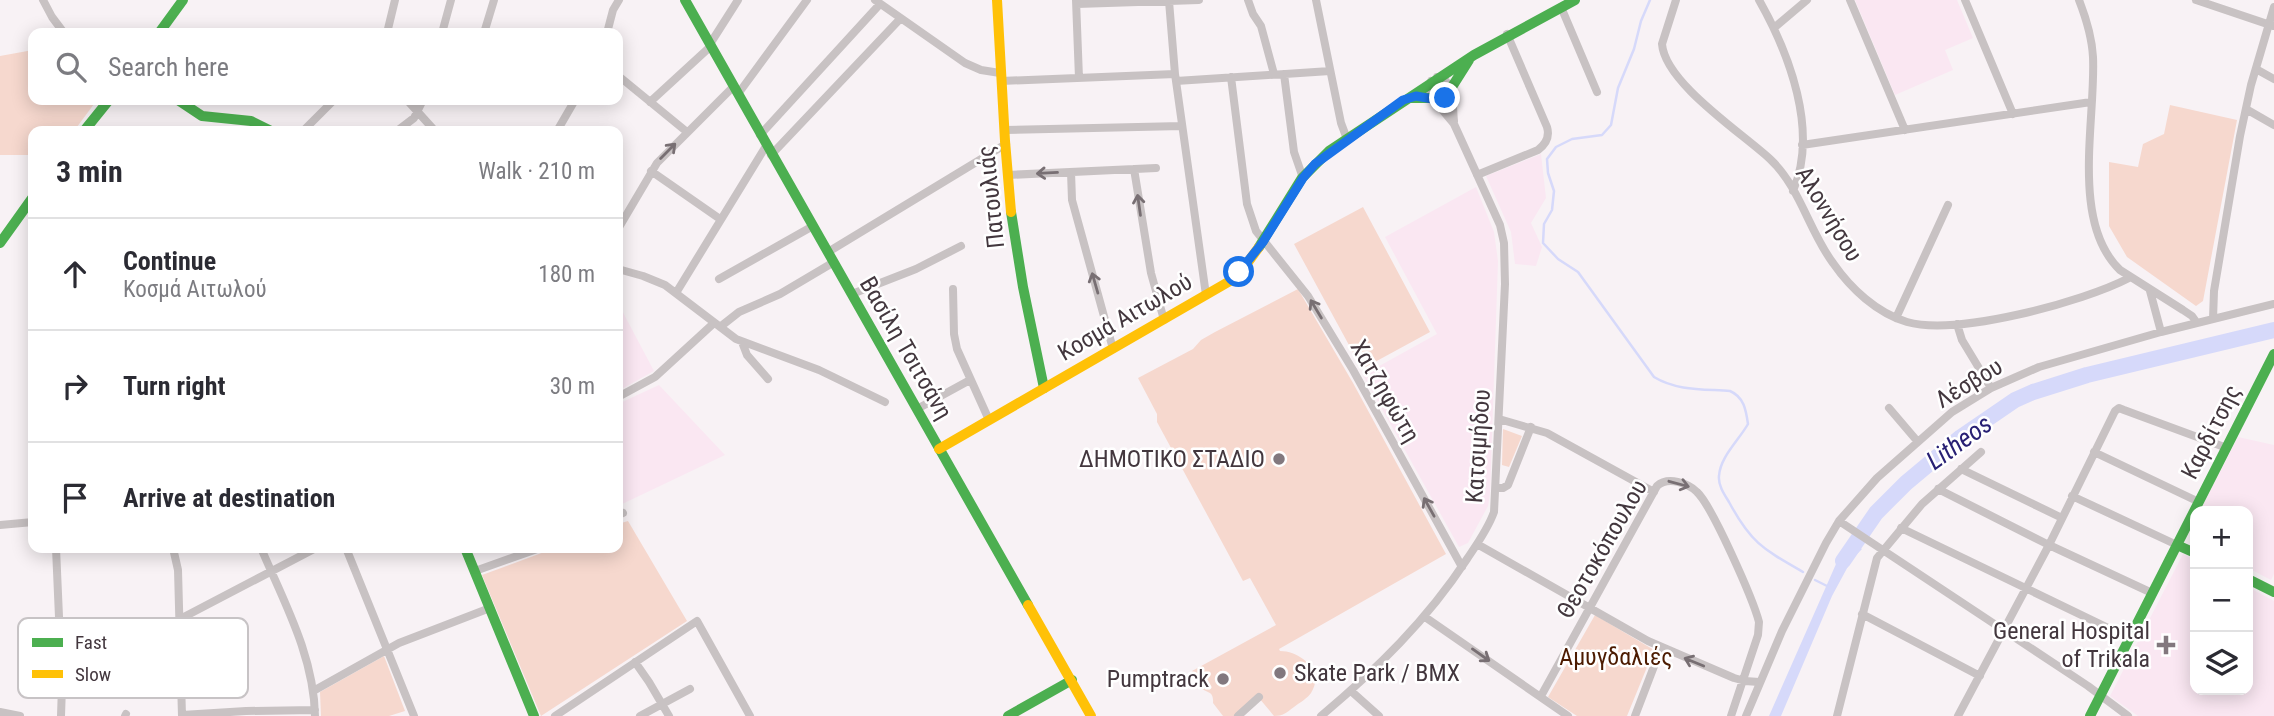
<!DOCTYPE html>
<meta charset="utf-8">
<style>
:root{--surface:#fff;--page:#f2f2f3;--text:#2b2b33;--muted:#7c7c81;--line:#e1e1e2}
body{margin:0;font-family:"Roboto Condensed",sans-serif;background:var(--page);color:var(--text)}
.controls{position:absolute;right:21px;bottom:21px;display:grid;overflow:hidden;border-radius:14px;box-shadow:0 4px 18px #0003}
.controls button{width:63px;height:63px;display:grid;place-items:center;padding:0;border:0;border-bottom:2px solid var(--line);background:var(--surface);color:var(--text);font:35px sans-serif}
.stop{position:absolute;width:21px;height:21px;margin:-16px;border:5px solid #1a73e8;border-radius:50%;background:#fff}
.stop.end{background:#1a73e8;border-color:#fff;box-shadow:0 2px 7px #0008}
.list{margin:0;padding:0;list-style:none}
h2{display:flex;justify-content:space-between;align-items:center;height:91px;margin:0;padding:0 28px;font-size:30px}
h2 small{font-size:23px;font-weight:400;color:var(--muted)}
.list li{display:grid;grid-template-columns:46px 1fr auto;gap:21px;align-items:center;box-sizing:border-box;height:112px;padding:0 28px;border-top:2px solid var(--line)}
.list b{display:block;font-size:26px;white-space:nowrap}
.list p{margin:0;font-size:23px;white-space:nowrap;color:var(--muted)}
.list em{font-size:23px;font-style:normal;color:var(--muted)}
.icon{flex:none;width:38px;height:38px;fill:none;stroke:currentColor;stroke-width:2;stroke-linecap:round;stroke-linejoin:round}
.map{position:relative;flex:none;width:2274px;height:716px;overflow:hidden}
.search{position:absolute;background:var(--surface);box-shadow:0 4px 18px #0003;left:28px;top:28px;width:595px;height:77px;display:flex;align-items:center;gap:18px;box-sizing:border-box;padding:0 24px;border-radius:14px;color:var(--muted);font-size:26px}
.panel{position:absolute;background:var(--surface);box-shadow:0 4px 18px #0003;left:28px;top:126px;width:595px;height:427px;border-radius:14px}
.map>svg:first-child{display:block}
</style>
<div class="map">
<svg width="2274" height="716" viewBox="0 0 2274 716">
<rect width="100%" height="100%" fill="#f8f2f5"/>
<path fill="#fae7f2" d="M1855 0H1957L1973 38 1945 50 1953 70 1895 95Z
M1541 154 1546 198 1531 223 1542 247 1536 266 1515 264 1511 232 1486 176Z
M1476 187 1494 232 1498 261 1490 494 1488 506 1468 543 1459 547 1363 375 1437 334 1385 237Z
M618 303 654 371 618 391Z
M659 385 725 455 618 506V404Z
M2238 437 2274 445V574L2271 580 2248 568V511H2200Z
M2183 554 2195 560V690H2248V587L2274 601V716H2138L2110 696Z"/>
<path fill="#f6d8ce" d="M33 50V100H97L74 131H33V159L28 155H0V56Z
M2170 105 2237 120 2203 301 2196 306 2127 257 2109 226V162L2138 167 2143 144 2164 134Z
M1363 207 1430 332 1362 369 1294 244Z
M1298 289 1353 383 1446 554 1279 649 1280 651C1301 651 1325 672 1311 693 1308 698 1299 703 1294 707 1286 713 1283 716 1274 716L1259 698 1238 716H1223L1213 703C1214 690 1207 694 1200 687 1197 684 1194 676 1192 671L1276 625 1250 578 1243 581 1157 422V414L1138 378 1193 349 1201 340 1215 332Z
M1503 429 1522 436 1509 467 1502 465Z
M628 521 687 621 541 716 482 575 555 548H618V524Z
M1595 615 1654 650 1627 716H1577L1548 697Z
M384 656 405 711 389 716H321L320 692Z"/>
<path fill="#d6d9fa" d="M1849 541 1862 549 1852 559 1832 596 1781 716H1769L1836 564Z"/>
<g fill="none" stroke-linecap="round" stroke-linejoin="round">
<path stroke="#d6d9fa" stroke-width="2.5" d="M1650 0 1641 21 1634 49 1618 88 1611 125 1602 135 1572 139 1556 147 1547 159 1548 173 1554 191 1552 210 1544 224 1543 243 1558 259 1578 272 1654 377C1677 391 1704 389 1730 391 1744 397 1746 410 1748 424 1739 440 1720 457 1719 476 1718 485 1724 494 1729 502 1751 543 1763 549 1803 572
M1815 580 1829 587"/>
<path stroke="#d6d9fa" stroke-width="16" d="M1843 561 1876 513 1906 483 1961 437 2015 400 2033 392 2087 375 2274 330"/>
<path stroke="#c8c2c3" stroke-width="8" d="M43 0 52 17 64 33
M875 0 965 63 981 70 1000 73
M1076 0 1079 78
M1248 0 1253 14 1261 26 1274 74
M1316 0 1341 123 1347 139
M1676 0 1662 44C1665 83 1742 133 1770 159 1800 187 1809 231 1833 263 1851 289 1877 313 1907 322 1957 336 2083 302 2129 278
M1759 0C1789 53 1819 131 1793 191
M1850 0 1905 130
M1965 0 2013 114
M2079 0C2086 18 2092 37 2093 57 2096 119 2070 222 2120 270L2183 310 2192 316 2197 323
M2196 0 2273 26
M1169 1 1175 74 1206 295
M1077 4 1199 0
M1561 7 1597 92
M1775 27 1807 0
M387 33 395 0
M442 33 451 0
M484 33 494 0
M607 33 613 10 619 0
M710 44 738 0
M2256 69 2274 79
M1284 74 1294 152 1303 178
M1231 77 1247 204 1256 231 1308 296 1353 370 1462 567
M1437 77C1456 80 1452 106 1454 121
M621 78 687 132
M1001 81 1175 74
M1176 81 1330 71
M738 94 807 0
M407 100 435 131
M650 102 711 46
M2246 109 2274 125
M1005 130 1182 126
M303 131 334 100
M397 131 414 118 423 100
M557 131 575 100
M760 135 880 4
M1802 145 2091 102
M771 155 900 19
M1134 169 1151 273 1164 320
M651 171 720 219
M1071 172 1072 200 1113 349
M1008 175 1156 168
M1477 175 1538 150C1546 144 1550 137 1547 127L1507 34
M618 229 657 163 734 86
M828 252 1006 144
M618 269 643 276 665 285 736 339 819 370 885 402
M719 279 813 226
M953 289 954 334 957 349 989 420
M2150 291 2161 332
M676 293 766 146
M852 294 916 269 961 246
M1896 318 1948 205
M2213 319 2214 291 2240 136 2251 85 2274 7
M1957 324 1962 340 1991 388
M720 327 739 312 780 294 834 262
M742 342 747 355 768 379
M618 397 655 377 714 323
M1889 408 1918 442
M917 409 970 380
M1499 419 1547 433 1654 492
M2094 452 2199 502
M1961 469 2062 518
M1496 488H1503L1508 485 1531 427
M1938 489 2049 545 2152 593
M2072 496 2177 545
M618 515 623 513
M1839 521 2088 686 2128 716
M0 525 33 522
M1901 528 2129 638
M1477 544 1648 641 1734 678 1745 681 1759 682
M56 548 62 686 61 716
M173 548 178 570 182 716
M261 548C284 602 314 656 315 716
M346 548 414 716
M475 571 540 548
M1862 614 1980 676
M1425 617 1568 716
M180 619 316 548
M635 662 649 682 669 716
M315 690 399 643 490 608
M1351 691 1379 716
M1541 696 1657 486C1668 476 1688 483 1697 492 1712 506 1753 599 1759 622L1758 635 1731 716
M0 712 20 716
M182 715 246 711 315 710
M125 716 126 714
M555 716 697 621 750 716
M640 716 690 689
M1238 716 1259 697
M1321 716C1377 669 1427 620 1467 559 1477 544 1488 529 1494 512L1505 284 1504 243 1500 225 1454 124 1429 94 1428 87 1431 81
M1635 716 1661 648
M1746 716 1782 631 1826 543 1839 521 1877 478 1952 412 1991 388 2039 367 2161 332 2274 304
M1837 716 1877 558 1922 504 1981 452
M1958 716 2049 545 2115 411 2119 408 2124 410 2227 448"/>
<path stroke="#4caf50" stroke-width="10" d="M685 0 1028 605
M159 33 183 0
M1410 98H1445L1469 60
M178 100 202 116 251 121 271 131
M84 131 109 100
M1011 212 1023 287 1044 388
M0 243 33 197
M1259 247 1302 178 1329 151 1474 55 1575 0
M2177 545 2195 553
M465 548 534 716
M2248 579 2274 592
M1008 716 1072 680
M2090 716 2274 354"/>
<path stroke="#ffc107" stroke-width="10" d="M997 0 1005 141 1011 212
M939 449 1230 281 1243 269 1259 247
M1028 605 1091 716"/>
</g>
<defs><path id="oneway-shaft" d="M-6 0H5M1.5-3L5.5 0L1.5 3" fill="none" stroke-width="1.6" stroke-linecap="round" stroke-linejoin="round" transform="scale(1.75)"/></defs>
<g stroke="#786f73">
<use href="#oneway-shaft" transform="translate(668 151) rotate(-45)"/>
<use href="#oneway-shaft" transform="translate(1047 173) rotate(177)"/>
<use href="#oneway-shaft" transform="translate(1139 205) rotate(-98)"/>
<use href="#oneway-shaft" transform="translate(1095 283) rotate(-106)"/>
<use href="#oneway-shaft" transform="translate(1316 309) rotate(-121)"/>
<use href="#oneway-shaft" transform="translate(1679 484) rotate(15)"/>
<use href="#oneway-shaft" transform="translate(1429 507) rotate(-119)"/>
<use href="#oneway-shaft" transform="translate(1481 655) rotate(35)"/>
<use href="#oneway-shaft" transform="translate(1694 662) rotate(-158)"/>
</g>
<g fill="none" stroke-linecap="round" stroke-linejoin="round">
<path stroke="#1a73e8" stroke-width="9" d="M1239 272 1263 242 1303 178 1315 164 1403 100 1416 96 1438 100 1445 98"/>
</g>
<g fill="#82787e" stroke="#fff" stroke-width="2.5">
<circle cx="1279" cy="459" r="7"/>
<path d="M2162.5 634.5h7v7h7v7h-7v7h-7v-7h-7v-7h7z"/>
<circle cx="1280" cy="673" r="7"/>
<circle cx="1223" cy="679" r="7"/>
</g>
<g text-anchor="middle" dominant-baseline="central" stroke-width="5" stroke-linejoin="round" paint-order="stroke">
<g font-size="24" fill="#43373e" stroke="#fff">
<text transform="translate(991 197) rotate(-96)">Πατουλιάς</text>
<text transform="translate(1829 214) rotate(59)">Αλοννήσου</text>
<text transform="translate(1125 317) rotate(-30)">Κοσμά Αιτωλού</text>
<text transform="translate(906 348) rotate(60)">Βασίλη Τσιτσάνη</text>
<text transform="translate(1969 383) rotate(-31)">Λέσβου</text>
<text transform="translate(1385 391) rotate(60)">Χατζηφώτη</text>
<text transform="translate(2211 432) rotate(-63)">Καρδίτσης</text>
<text transform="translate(1478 446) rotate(-86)">Κατσιμήδου</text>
<text transform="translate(1602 549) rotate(-60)">Θεοτοκόπουλου</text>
</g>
<g font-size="24" fill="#43373e" stroke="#fff" text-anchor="end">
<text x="1265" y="459">ΔΗΜΟΤΙΚΟ ΣΤΑΔΙΟ</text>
<text x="2150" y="631">General Hospital<tspan x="2150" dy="28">of Trikala</tspan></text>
<text x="1294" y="673" text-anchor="start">Skate Park / BMX</text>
<text x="1209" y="679">Pumptrack</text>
</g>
<g font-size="24" fill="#4c1b01" stroke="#fff">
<text x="1616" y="657">Αμυγδαλιές</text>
</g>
<g font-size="26" font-style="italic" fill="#282074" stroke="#fff">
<text transform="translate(1959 442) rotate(-36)">Litheos</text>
</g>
</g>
<rect x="18" y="618" width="230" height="80" rx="10" fill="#fff" stroke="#c7c3c5" stroke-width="2"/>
<rect x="32" y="638" width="31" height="9" fill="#4caf50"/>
<rect x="32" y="670" width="31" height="8" fill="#ffc107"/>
<g font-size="19" fill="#43373e">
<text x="75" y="649">Fast</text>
<text x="75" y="681">Slow</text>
</g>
</svg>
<div class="controls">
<button>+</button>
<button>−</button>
<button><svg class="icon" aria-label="layers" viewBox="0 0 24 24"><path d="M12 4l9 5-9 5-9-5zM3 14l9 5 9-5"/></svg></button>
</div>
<div class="stop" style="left:1239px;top:272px"></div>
<div class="stop end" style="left:1445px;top:98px"></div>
<div class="search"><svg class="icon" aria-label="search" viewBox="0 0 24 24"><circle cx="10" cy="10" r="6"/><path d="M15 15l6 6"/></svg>Search here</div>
<section class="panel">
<h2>3 min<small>Walk · 210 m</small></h2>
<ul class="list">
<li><svg class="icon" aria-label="ahead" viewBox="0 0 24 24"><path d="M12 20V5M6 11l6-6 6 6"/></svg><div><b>Continue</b><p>Κοσμά Αιτωλού</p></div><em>180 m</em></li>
<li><svg class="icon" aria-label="right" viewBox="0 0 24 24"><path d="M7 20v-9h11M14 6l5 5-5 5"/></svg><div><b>Turn right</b></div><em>30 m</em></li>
<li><svg class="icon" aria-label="arrive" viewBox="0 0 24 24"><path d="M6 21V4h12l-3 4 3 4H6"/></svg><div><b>Arrive at destination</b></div></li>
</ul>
</section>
</div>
